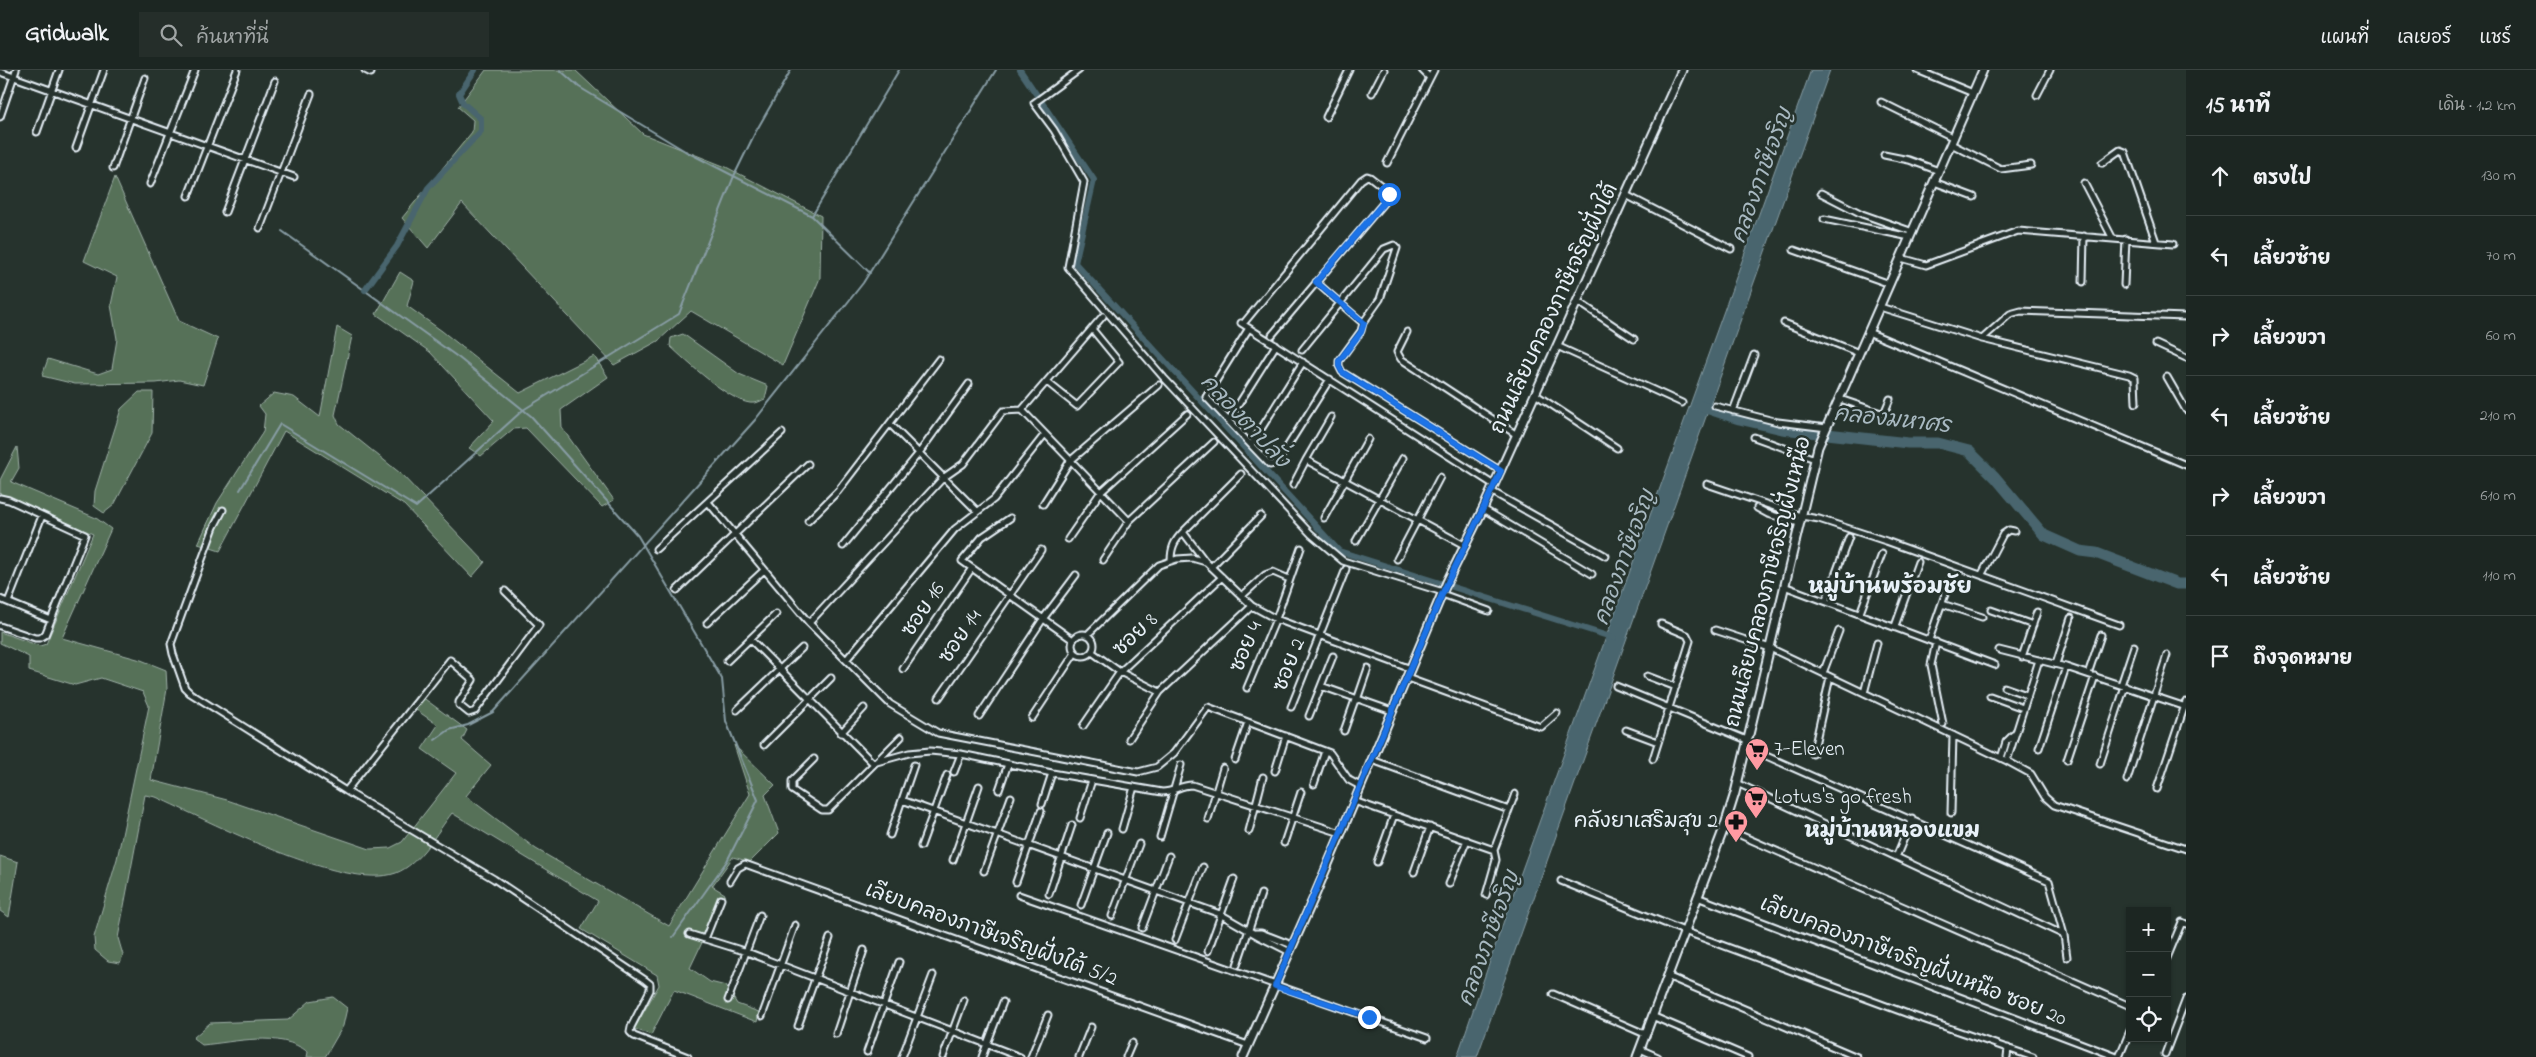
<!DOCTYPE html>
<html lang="th">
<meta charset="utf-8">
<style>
:root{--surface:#1c2622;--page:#252e2a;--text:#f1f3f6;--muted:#a0a5a5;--line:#3a4340}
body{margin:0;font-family:"Indie Flower","Playpen Sans Thai",sans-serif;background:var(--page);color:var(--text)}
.controls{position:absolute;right:15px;bottom:15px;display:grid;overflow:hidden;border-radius:0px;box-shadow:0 1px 4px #0004}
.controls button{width:45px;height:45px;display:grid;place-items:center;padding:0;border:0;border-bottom:1px solid var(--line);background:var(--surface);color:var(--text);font:25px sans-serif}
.stop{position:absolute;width:15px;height:15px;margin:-11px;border:4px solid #1a73e8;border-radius:50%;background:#fff}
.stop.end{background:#1a73e8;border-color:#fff;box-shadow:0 1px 5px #0008}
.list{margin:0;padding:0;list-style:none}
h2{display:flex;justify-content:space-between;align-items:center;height:65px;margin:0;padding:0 20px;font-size:21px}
h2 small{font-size:16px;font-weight:400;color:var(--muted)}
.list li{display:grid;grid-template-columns:32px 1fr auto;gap:15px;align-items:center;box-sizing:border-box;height:80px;padding:0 20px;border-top:1px solid var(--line)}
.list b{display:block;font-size:19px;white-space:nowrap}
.list em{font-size:16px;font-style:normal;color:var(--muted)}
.icon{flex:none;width:28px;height:28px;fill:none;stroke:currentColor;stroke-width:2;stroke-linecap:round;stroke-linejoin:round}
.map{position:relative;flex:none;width:2186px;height:987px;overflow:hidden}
header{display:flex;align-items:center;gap:30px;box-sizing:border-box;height:70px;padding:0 25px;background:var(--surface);border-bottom:1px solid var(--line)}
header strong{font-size:24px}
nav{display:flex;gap:28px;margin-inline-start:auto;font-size:18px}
.search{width:350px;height:45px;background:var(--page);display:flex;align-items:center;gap:12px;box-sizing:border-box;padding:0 18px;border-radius:0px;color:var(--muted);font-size:19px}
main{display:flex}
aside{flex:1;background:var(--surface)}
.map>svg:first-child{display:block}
</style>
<header>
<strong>Gridwalk</strong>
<div class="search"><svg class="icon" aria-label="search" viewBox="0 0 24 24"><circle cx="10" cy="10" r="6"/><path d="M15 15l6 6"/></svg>ค้นหาที่นี่</div>
<nav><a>แผนที่</a><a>เลเยอร์</a><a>แชร์</a></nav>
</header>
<main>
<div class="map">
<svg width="2186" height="987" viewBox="0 0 2186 987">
<rect width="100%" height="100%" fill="#26332d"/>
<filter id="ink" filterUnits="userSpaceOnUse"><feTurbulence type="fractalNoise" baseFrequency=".02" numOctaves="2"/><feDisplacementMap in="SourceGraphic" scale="10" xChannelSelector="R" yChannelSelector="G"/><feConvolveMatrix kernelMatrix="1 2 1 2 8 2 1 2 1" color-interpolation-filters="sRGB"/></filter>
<g filter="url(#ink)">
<path fill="#567158" stroke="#9fb1a8" d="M486 0H575L643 64 726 97 821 146 820 208 783 295 691 241 658 271 614 295 462 133 428 178 402 148 472 62 473 50 458 37Z
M115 107 179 251 218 269 203 315 179 310 156 313 75 314 42 306 48 289 98 304 112 299 117 269 111 235 117 207 84 191Z
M400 202 414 211 407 236 442 261 520 323 594 286 608 307 561 340 562 358 614 430 602 437 526 358 513 359 481 386 469 378 494 351 430 282 376 244Z
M337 257 352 266 335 345 339 354 400 403 485 492 472 507 404 435 284 361 220 481 198 474 217 433 263 362 265 344 259 336 274 323 294 327 320 347Z
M683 264 739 304 768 316 765 329C762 330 758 333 754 333 734 336 685 290 670 276L671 268Z
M139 322H153L152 363 114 435 104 443 94 436 95 421 121 339Z
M17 377 19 398 11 412 96 448 111 459 62 568 141 590 166 600 167 619 151 710 227 730 370 779 390 778 402 772 456 703 422 679 438 655 409 635 418 624 467 660 462 670 491 695 466 726 536 779 669 856 750 724 734 675 775 715 765 725 779 763 750 792 733 787 712 816 725 824 690 898 710 912 726 916 737 934 759 942 757 952 674 920 651 965 634 959 659 915 657 905 581 859 598 831 452 743C437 762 420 794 396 803 344 822 207 750 156 727L145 725 118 868 123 885 120 893 108 891 95 880 94 867 117 789 149 636 143 622 101 608 75 615 29 601V587L0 573V562L40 576 46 574 93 464 0 424V410Z
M0 786 18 792 9 847 0 841Z
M333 927 347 938 343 956 325 987H307L308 982C279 960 236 972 202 975L193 968 210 953 288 950 310 931Z"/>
<path fill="#48656e" stroke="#889da5" d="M1811 0H1830L1477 987H1457L1510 833Z"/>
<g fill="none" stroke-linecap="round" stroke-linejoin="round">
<path stroke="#889da5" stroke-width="2" d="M560 0 579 17 685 81 812 146 870 203
M812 146 899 0
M282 161 459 288 531 346 638 466 722 609 726 651 758 730 727 791 673 867
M240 420 280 354 416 437 523 340 679 244 734 106 755 63 791 0
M435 670 449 660 468 655 493 642 755 350 863 213 996 0"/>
<path stroke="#48656e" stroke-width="6" d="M1020 0 1094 110 1075 193 1339 481 1614 568
M365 220 397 176 428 118 481 61V49L463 33 459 24 475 0"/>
<path stroke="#48656e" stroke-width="11" d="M1700 336 1739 349 1782 359 1908 373H1938L1969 381 1995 407 2044 465 2080 481 2096 483 2177 514H2186"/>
<g stroke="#e8f1f8" stroke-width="9">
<path id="street" d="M365 0 371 3
M1079 0 1034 33 1054 60 1084 112 1068 197 1164 308 1311 464 1343 491 1443 522
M1422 0 1430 8
M1917 0 1973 23
M0 2 294 107
M1372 23 1384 0
M2037 25 2050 0
M1881 32 1954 68
M0 47 16 0
M1326 47 1349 0
M37 62 59 0
M1951 74 2001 99 2031 95
M76 78 104 0
M1884 85 1909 90 1939 101
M1387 93 1434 0
M2102 93 2120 80 2125 82 2156 172
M113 98 145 8
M1934 112 1974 127
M2084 113 2113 169
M150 114 195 0
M1821 123 1862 144 1913 162
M1626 125 1731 179
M188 126 237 0
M225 142 275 11
M1824 149 1910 167
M260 158 311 24
M1794 180 1890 214
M1901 188 1926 195 2018 161 2173 174
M1316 212 1363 253 1361 261 1339 291V296L1342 302 1501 401
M2083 212 2084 166
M2124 215 2126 169
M1577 231 1634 269
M1880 237 1982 269 2129 305 2135 308 2136 333
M1241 253 1494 415
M1784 253 1859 283
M1243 254 1361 110 1367 106 1370 107 1388 121 1385 131 1272 265
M1249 258 1206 327 1251 375 1303 292
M1407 262 1397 282 1401 289 1517 365
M1868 262 2186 395
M1982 269 2010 244 2021 241 2186 247
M2156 274 2186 288
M1557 276 1682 333
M1302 280 1384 179 1394 175 1397 178 1380 229 1363 253
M2167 307 2186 340
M1047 312 1077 336 1119 292 1092 259
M1535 324 1617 378
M1840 329 1881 343 1885 341 1890 329
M1715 336 1778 352 1827 358
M1022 340 1103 246
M1733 341 1754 285
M1331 347 1306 390 1466 476
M1228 351 1276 275
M890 354 977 441
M1754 367 1815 389
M1251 375 1270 395 1277 393 1330 309
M1707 414 1801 446 1819 449 1886 471 2119 555
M1293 415 1306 390
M1491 421 1606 486
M0 428 9 430 85 465 45 565 40 568H35L0 556
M708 432 809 553 890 634 918 651 938 663 1138 702 1157 697 1174 683 1208 637 1330 683 1349 710 1360 716
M1043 434 1070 391 1159 315
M1757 438 1768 444 1799 453
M1483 439 1592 504
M223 440 214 457 171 574 173 584 185 618 190 623 346 721 494 809 645 910 650 914V920L631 957 630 962 634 966 688 987
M1010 448 982 467 962 491 1073 570
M1324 448 1368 369
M808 451 838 421 939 289
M1068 469 1100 423 1187 344
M1356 471 1403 388
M843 476 919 383 969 314
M656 479 782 363
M1397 489 1440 407
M1103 490 1129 451 1214 372
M1171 491C1171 478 1174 471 1183 462
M1205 491 1183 462 1241 404
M1211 497 1261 446
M1982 504 2003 464 2009 460 2014 461
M1784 516 1995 595
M677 520 808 394
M1442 524 1489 541
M1242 526 1265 505 1273 502 1289 509
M0 529 51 550
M1826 530 1849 467
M8 532 42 446
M1942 534 1982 547
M1991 540 2033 555
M1860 543 1882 484
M707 553 763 501
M809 553 943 408 963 394 1003 341 1022 340 1129 451
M1895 556 1918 492
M1715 560 1770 578 2007 691 2031 704 2045 727 2054 735 2186 779
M1072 575a11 11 0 1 1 22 0a11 11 0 1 1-22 0Z
M1087 565 1159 495 1177 489 1192 488 1206 492 1252 536 1276 549 1411 599
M750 569 873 693 909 683 930 681 961 684 1052 703 1162 722C1174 722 1180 715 1192 715L1341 763
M1929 570 1950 510
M1936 572 1931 595 1943 654
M1999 580 2066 597 2186 637
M1092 582 1120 602 1160 622
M2022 587 2037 542
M846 590 955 459 994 429 1045 364
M727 591 776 544
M2056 594 2071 548
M903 599 972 498
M1823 603 1839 561
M2088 604 2101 565
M1647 606 1676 617
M1407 608 1541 657 1557 643
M2121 615 2134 576
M1321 616 1392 641
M1616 616 1747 670
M2004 617 2027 625
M1247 618 1276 549 1301 478
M1864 623 1877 573
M1990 626 2023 638
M939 628 1041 480
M1357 630 1368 598
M1291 637 1346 499
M737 640 802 578
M979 646 1043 549 1076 505
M1309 646 1333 586
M1032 648 1075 583
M1083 656 1120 602 1222 507
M1626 660 1658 672
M1344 661 1355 630
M841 663 864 638
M1129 669 1160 622 1252 536
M764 675 831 608
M1746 677 2049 811 2064 865 2067 887
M2039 678 2066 597
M1813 684 1830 607
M2001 688 2006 672 2013 665
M814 689 792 711V720L822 740H828L901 667
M1653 689 1690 571 1687 565 1661 554
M1235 690 1248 652
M1372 690 1509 740
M2067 690 2095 606
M2007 691 2039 590
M2100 694 2125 616
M1275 701 1286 666
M954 702 961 684
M2127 710 2167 585
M1737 713 2064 865
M1314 714 1325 681
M2157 719 2186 632
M999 720 1008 694
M346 721 450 590 473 610 459 632V635L469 643 475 641 539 555 505 521
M902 730 1220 844 1260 867 1290 882
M1354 731 1494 780
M1042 734 1052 703
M1951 743 1953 665
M1080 748 1092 710
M1208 749 1223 698
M1724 758 2130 936
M1122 759 1134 717
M1249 761 1263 707
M890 765 914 695
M1160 767 1181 695
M1284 773 1301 722
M921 776 947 705
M1897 785 1912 749
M953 790 979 716
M1377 792 1394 745
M984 801 1011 727
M1414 802 1430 757
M730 811 738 798 745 794 1248 975
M1561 811 1684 861 1908 944 2033 987
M1016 812 1041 741
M1449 814 1467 770
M1049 824 1072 755
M1019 825 1427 968
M1486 825 1496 790 1494 780 1515 724
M1697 827 2117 987
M1081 835 1107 763
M1112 846 1139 774
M1142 858 1169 786
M1255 863H1261L1292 875
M689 864 747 882 1020 987
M705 869 721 829
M1175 870 1203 797
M1208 881 1234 809
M2167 888 2182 852 2186 854
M1237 895 1261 824
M1667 906 1857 987
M1553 924 1645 964
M728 930 760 845
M762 946 795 855
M1652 946 1748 987
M798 956 830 868
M836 964 864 880
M1640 979 1658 987
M867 982 899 892
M2165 984 2186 929
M902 987 933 905
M943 987 964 930
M982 987 1003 932
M1031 987 1048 945
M1079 987 1091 957
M1126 987 1132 973
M2007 987 2008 978
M2119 987 2130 961"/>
</g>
<g stroke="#e8f1f8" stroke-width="11">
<path id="secondary" d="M1243 987 1315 825 1447 512 1483 439 1682 0
M1637 987 1724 758 1735 723 1818 377 1983 0"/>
</g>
<use href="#street" stroke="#26332d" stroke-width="5"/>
<use href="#secondary" stroke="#26332d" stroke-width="7"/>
</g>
</g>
<g fill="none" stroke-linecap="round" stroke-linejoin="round" filter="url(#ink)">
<path stroke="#1a73e8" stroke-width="6" d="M1369 947 1275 916 1444 520 1501 401 1342 302 1339 296V291L1361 262 1364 253 1316 212 1385 131 1389 124"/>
</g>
<defs>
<g id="supermarket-pin" transform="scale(1.25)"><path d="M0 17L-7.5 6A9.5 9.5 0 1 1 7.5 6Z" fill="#ff9aa2" stroke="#26332d"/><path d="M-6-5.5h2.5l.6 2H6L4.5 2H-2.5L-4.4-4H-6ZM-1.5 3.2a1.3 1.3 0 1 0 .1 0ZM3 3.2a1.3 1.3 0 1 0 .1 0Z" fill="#111"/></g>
<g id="pharmacy-pin" transform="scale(1.25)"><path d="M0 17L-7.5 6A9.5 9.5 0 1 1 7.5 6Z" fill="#ff9aa2" stroke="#26332d"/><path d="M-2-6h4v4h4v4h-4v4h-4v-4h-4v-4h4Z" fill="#111"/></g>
</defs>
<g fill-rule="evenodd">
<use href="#supermarket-pin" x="1757" y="680"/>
<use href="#supermarket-pin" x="1756" y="728"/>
<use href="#pharmacy-pin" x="1736" y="752"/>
</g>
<g text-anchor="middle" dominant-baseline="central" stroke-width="5" stroke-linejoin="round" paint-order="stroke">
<g font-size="21" fill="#e8f1f8" stroke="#26332d">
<text transform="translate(1555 239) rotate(-65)">ถนนเลียบคลองภาษีเจริญฝั่งใต้</text>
<text transform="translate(1769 512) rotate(-76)">ถนนเลียบคลองภาษีเจริญฝั่งเหนือ</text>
<text transform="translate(924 540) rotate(-56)">ซอย 16</text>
<text transform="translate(1136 565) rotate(-43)">ซอย 8</text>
<text transform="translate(961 567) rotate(-56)">ซอย 14</text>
<text transform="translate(1247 577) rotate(-67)">ซอย 4</text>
<text transform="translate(1290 595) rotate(-69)">ซอย 2</text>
<text transform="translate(991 865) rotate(20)">เลียบคลองภาษีเจริญฝั่งใต้ 5/2</text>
<text transform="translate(1913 892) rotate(21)">เลียบคลองภาษีเจริญฝั่งเหนือ ซอย 20</text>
</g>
<g font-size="21" fill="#e8f1f8" stroke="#26332d" text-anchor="start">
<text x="1774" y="680">7-Eleven</text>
<text x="1774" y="728">Lotus's go fresh</text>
<text x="1718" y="752" text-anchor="end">คลังยาเสริมสุข 2</text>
</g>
<g font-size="22" font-style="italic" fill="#a8b9c1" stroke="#26332d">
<text transform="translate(1763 106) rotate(-70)">คลองภาษีเจริญ</text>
<text transform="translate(1892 351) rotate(6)">คลองมหาศร</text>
<text transform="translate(1244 352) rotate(47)">คลองตาปลั่ง</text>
<text transform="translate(1626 488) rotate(-70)">คลองภาษีเจริญ</text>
<text transform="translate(1490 869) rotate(-70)">คลองภาษีเจริญ</text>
</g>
<g font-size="22" font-weight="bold" fill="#e8f1f8" stroke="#26332d">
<text x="1890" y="518">หมู่บ้านพร้อมชัย</text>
<text x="1892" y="762">หมู่บ้านหนองแขม</text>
</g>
</g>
</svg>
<div class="controls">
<button>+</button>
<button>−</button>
<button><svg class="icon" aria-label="locate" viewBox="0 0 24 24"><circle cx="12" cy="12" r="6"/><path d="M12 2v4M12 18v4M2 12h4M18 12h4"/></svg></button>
</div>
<div class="stop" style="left:1389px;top:124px"></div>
<div class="stop end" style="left:1369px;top:947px"></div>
</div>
<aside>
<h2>15 นาที<small>เดิน · 1.2 km</small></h2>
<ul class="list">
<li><svg class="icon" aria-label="ahead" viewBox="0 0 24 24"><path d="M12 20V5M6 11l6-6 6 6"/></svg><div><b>ตรงไป</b></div><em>130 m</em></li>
<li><svg class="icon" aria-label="left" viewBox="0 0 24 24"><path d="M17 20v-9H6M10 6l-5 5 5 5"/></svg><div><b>เลี้ยวซ้าย</b></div><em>70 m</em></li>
<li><svg class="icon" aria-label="right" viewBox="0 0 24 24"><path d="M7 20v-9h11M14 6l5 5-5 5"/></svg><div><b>เลี้ยวขวา</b></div><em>60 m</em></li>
<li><svg class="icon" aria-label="left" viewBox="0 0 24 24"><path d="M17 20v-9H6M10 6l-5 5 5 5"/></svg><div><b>เลี้ยวซ้าย</b></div><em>210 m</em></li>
<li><svg class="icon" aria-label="right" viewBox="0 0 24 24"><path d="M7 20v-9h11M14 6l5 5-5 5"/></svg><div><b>เลี้ยวขวา</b></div><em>610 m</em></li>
<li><svg class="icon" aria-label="left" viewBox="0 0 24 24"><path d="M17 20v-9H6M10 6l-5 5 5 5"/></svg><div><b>เลี้ยวซ้าย</b></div><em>110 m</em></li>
<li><svg class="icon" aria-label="arrive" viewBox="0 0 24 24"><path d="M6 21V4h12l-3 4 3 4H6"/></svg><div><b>ถึงจุดหมาย</b></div></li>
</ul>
</aside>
</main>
